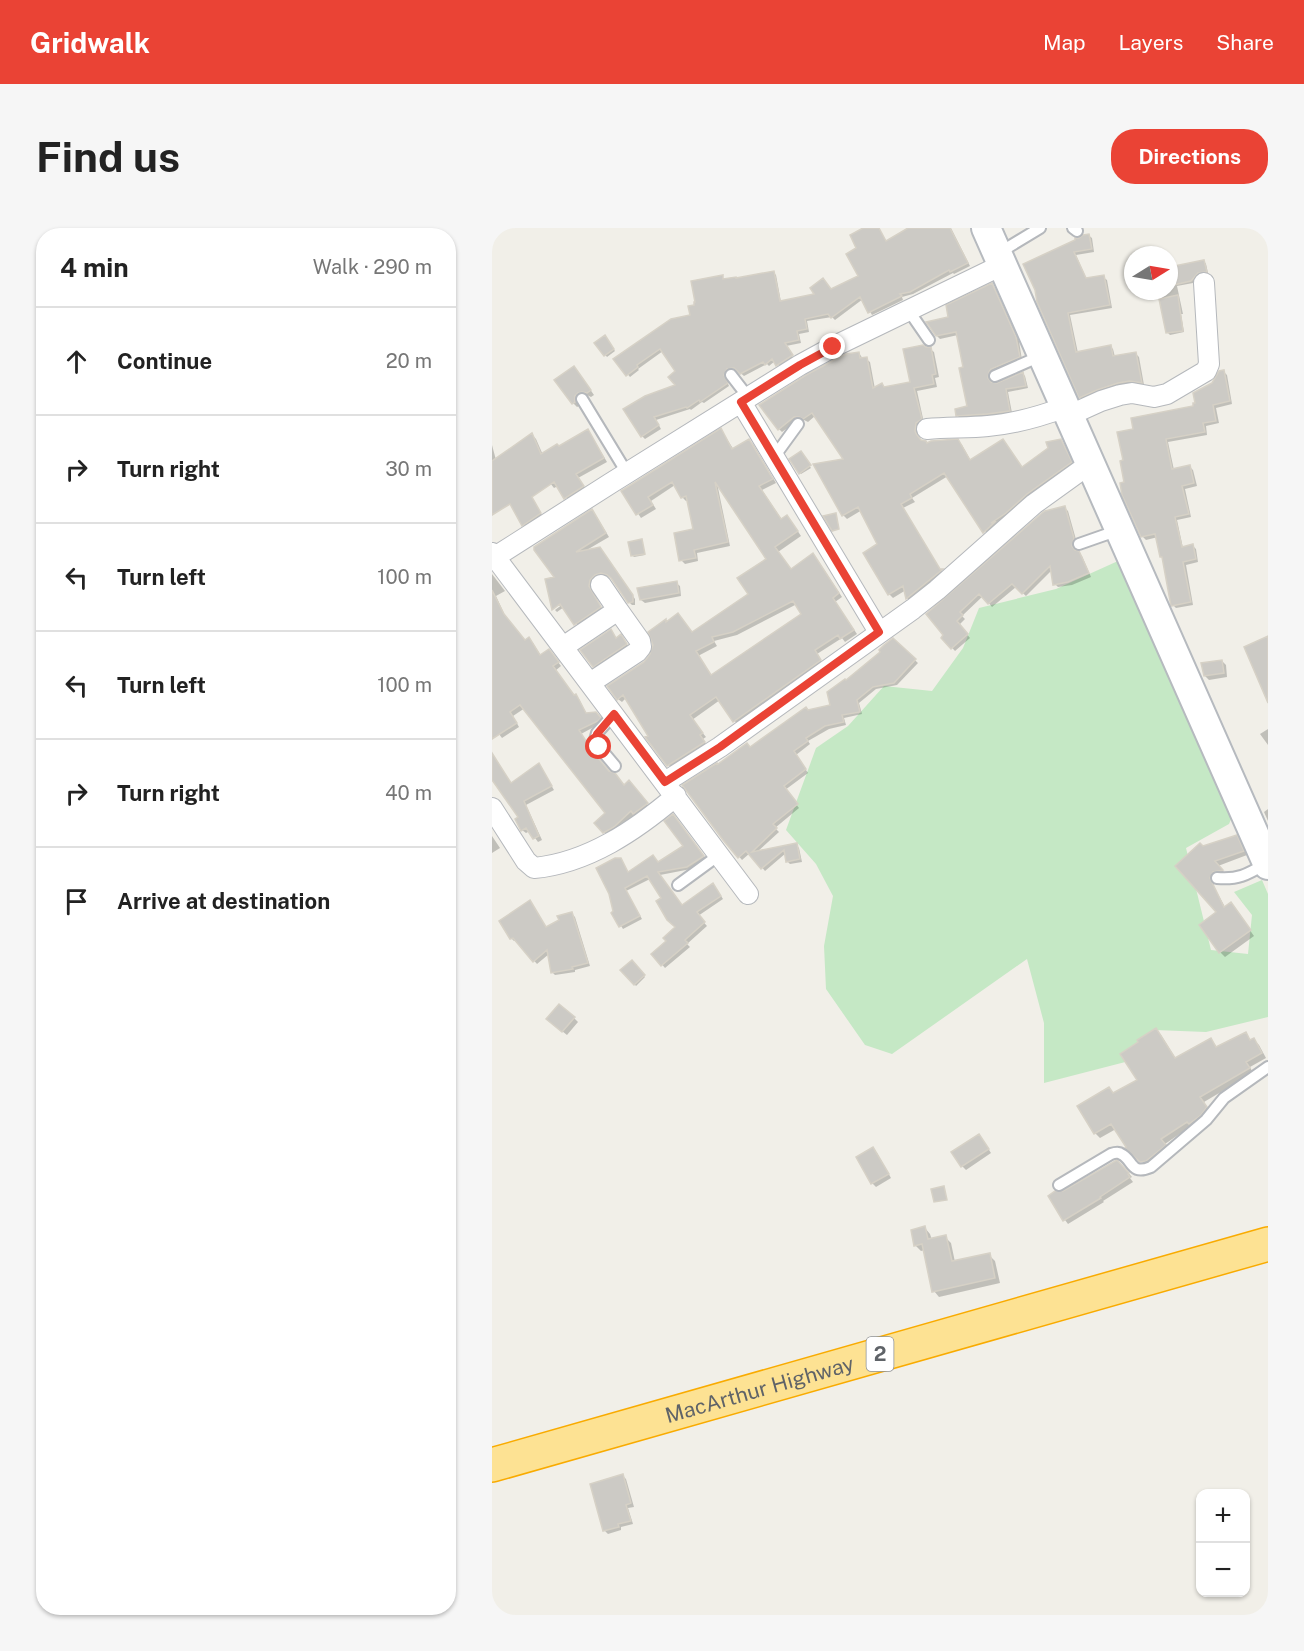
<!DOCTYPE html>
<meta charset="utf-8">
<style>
:root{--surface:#fff;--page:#f6f6f6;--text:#222;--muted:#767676;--line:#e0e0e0;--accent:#ea4335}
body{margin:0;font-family:"Public Sans",sans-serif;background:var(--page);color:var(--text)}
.controls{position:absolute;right:18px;bottom:18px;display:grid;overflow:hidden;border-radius:12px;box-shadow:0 2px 4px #0004}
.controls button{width:54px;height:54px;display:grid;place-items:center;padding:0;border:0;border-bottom:2px solid var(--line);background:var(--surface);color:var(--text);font:30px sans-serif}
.compass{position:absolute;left:632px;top:18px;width:54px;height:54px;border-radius:50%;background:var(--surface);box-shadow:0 2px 4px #0004;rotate:79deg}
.stop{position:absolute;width:18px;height:18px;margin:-14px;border:4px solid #ea4335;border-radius:50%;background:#fff}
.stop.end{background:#ea4335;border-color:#fff;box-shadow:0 2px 6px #0008}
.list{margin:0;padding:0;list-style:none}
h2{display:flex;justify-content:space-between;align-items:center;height:78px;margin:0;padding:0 24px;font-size:26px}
h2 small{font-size:20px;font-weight:400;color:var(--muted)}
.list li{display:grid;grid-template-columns:39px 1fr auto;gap:18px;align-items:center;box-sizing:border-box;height:108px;padding:0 24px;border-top:2px solid var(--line)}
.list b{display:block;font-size:22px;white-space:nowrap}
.list em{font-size:20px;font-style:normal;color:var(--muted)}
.icon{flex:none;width:33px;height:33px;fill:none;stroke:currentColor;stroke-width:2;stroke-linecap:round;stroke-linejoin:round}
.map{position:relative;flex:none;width:776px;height:1387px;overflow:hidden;border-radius:24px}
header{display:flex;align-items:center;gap:36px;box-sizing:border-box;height:84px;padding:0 30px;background:var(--accent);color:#fff}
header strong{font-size:28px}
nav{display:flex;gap:33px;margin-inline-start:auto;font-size:21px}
.intro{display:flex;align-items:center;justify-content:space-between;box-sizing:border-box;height:144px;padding:0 36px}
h1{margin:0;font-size:42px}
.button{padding:15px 27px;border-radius:24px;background:var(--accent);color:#fff;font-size:21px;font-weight:700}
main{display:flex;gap:36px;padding:0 36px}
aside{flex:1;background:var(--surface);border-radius:24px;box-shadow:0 2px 4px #0004}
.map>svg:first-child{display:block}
</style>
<header>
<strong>Gridwalk</strong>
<nav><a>Map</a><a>Layers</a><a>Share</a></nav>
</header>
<div class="intro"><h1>Find us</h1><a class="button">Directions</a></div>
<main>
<aside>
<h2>4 min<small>Walk · 290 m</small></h2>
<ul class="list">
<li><svg class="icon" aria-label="ahead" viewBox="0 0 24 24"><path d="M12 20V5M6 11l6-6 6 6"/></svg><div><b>Continue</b></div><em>20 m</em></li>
<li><svg class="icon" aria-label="right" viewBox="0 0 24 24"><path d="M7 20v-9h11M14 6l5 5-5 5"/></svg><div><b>Turn right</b></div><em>30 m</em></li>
<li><svg class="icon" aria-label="left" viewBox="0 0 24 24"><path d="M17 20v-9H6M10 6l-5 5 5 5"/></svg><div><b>Turn left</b></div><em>100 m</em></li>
<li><svg class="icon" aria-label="left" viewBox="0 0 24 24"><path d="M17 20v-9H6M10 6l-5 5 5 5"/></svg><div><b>Turn left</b></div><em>100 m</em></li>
<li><svg class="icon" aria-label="right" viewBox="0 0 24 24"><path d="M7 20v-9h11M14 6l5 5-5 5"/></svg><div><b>Turn right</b></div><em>40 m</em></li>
<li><svg class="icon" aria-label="arrive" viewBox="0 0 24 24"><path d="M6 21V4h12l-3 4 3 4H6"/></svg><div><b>Arrive at destination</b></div></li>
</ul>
</aside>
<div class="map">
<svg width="776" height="1387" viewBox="0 0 776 1387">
<rect width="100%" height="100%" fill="#f1efe8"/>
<path fill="#c5e8c5" d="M626 333 742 584 737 596 694 620 719 722 756 726 760 687 742 664 770 652 776 666V789L714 804 663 802 641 832 552 855V795L535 731 400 826 373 817 334 761 332 718 341 668 324 636 294 602 324 520 356 498 392 458 440 463 471 420 487 380 564 361Z"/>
<path fill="#0003" fill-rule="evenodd" d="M374 0H387L394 15 419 0H459L478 38 462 46 461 45 421 66 410 69 411 72 380 87 371 71 343 92 340 89 315 93 317 104 307 106 309 115 294 118 302 131 288 139 283 133 277 138 275 136 252 148 246 143H238L234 151 237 158 212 175 210 174 199 182 198 181 164 192 169 201 153 211 150 208 133 182 185 158V143L171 123 146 141 147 142 138 149 123 131 200 89 204 78 230 49 233 52 281 44 284 47 289 74 339 62 368 48 366 21Z
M596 7 600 10 602 24 584 27 595 52 611 49 615 52 620 80 578 87 586 125 618 118 621 121 623 129 643 125 647 129 652 157 642 156 592 172 588 169 544 61Z
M712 33 714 36 716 45 708 46 701 55 685 58 691 86H689L692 104 678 107 676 105 668 63H677V41Z
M500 57 503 60 527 113 530 132 499 147 498 155 506 157 531 146 533 148 536 160 516 164 520 185 498 188 468 190 465 187 477 179 473 140 466 107 448 111 445 108 458 90Z
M114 111 123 123 115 129 104 115Z
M438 121 442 124 447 149 443 150 445 159 425 163 432 195 428 199 426 207 428 212 436 216 466 213 470 217 479 233 530 240 569 212 572 216 582 238 496 307 456 248 420 270 423 274 411 280 449 343 453 345 419 374 415 370 414 362 401 370 397 366 373 325 387 317 370 282 355 291 351 287 353 232 323 188 316 194 312 192H306L290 204 287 201 367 125 371 131H374L378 134 383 161 393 160 420 155Z
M86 144 102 167 99 169 95 167 90 168 87 172V178L85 179 81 175Z
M732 144 735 147 740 176 724 180 727 195 714 198 715 207 676 214 682 242 698 239 701 242 705 258 693 261 699 289 685 292 691 320 701 318 704 321 706 334 694 337 701 377 684 380 681 377 666 309 654 312 650 308 634 255 633 233 642 202 703 179Z
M229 202 242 222 257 213 261 216 284 255 270 262 290 292 299 293 309 308 286 324 299 342 325 331 350 369 343 374 365 406 353 414 350 410 325 426 331 437 245 496 228 472 200 492 214 509 211 511 215 519 180 541 156 510 158 508 134 470 130 474 126 471 160 427 173 393 200 406 258 366 276 331 225 255 238 318 205 325 206 333 193 336 189 332 203 302 197 272 194 273 191 270 183 257 159 273 164 281 149 290 131 263ZM305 376 311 387 220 448 206 428 225 418 222 413 245 407Z
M96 203 99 207 115 234 86 250 94 262 77 273 66 258 62 260 54 250 0 286V217L4 232 40 207 44 211 51 227Z
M308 225 319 240 309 246 308 245Z
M45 279 50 287 33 298 31 297Z
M573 280 576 283 585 315 582 322 590 328 599 349 580 357 566 359 563 356 560 342 534 368 524 359 500 379 491 368 470 388 473 391 467 397 478 410 463 423 451 410 453 407 436 386Z
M103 286 117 309 93 323 111 324 143 371V377H140L137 374 120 349 113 348 106 350 101 356 100 363 111 382 87 399 72 379 65 384 63 382 75 373 64 350Z
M149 313 153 327 142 329 141 328Z
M0 346 13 363 4 368 15 392 33 414 37 411 41 415 49 428 60 426 69 438 63 443 82 468 84 467 87 471 95 487 107 489 111 494 89 506 111 538 132 559 141 558 158 580 146 589 144 586 126 602 116 608 104 595 115 585 33 480 21 488 27 499 10 510 0 497Z
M184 355 188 358 189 368 153 375 149 372Z
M122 407 125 411 132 412 137 420 105 441 102 438Z
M401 412 426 435 405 457 384 461 367 475 370 486 352 490 354 497 337 501 316 513 318 516 304 527 316 545 293 562 307 580 283 600 287 604 265 624 304 617 307 620 310 634 298 636 295 633 294 625 273 643 258 625 250 632 232 611 258 521 316 483 340 478 353 453 390 424Z
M730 433 734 437 735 449 717 452 713 448Z
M776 501V517L768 506Z
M0 525 20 557 47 537 62 562 34 577 50 612 46 614 38 603 34 605 30 602 28 590 0 552Z
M776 581V593L772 584Z
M184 591 214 631 199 641 168 647 190 678 224 660 231 671 206 688 215 698 195 716 198 719 173 740 161 726 176 713 185 699 171 670 158 651 134 663 150 691 131 701 121 685 128 631 137 645 166 636 193 619Z
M0 608 8 620 0 625Z
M744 608 749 613 755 627 726 638 734 646 727 647 722 654V659L733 679 743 681 762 708 733 729 728 724 726 685 711 620Z
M80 686 83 689 98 738 83 742V744L63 747 60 744 57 726 45 736 24 712 22 713 19 710 55 700Z
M139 734 153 749 144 758 130 742Z
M82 790 86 794 75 807 60 795Z
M664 802 669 807 684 831 719 812 726 820 753 806 759 813 762 812 767 817 774 830 758 839 761 845 712 874 718 885 673 916 677 922 654 938 624 901 608 910 603 905 617 861 622 866 647 852Z
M490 911 499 925 474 942 470 938Z
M381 921 385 925 399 950 384 959 380 955Z
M632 940 640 949 638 950 641 954 611 973 612 974 576 996 573 992 571 965Z
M433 1000 438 1006 440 1012 453 1009 459 1015 463 1034 497 1027 503 1033 508 1055 447 1069 442 1063 433 1022 429 1023 423 1017Z
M131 1248 134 1251 142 1279 136 1280 141 1296 129 1299V1302L116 1306 113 1303Z"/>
<path fill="#cccac5" stroke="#d6d1c6" stroke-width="1.5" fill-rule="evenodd" d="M371 0H387L394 13 416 0H458L476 35 458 44 457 42 418 64 408 66 410 68 376 85 368 69 339 90 336 86 313 91 315 101 305 103 307 112 293 115 301 127 284 138 280 131 273 137 271 134 248 146 242 140 235 141 232 147 236 155 208 174 207 172 195 180 194 179 162 189 167 197 149 209 131 181 153 168 183 157 176 149 183 143 168 121 145 137 146 139 134 148 121 131 179 91 198 87 196 78 202 77V74H203L199 53 231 47V51L244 49V50L282 43 288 73 322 66 318 60 331 50 339 61 366 48 354 26 364 20 358 7Z
M597 6 600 21 582 24 594 50 612 47 618 77 576 85 584 124 619 117 621 128 644 124 650 155 638 153 626 155 605 162 587 170 545 74 543 62 531 36 583 12V10H587L591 7Z
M712 32 715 44 706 45 699 53 677 58V39Z
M500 55 524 109 528 129 499 141 497 144 496 150 499 154 505 155 531 144 534 158 514 161 518 183 495 186 464 188 463 181 475 178 467 140 471 139 464 104 444 108 434 94 456 89 454 77Z
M686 67 691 103 674 105 667 71Z
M113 107 122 121 112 128 102 115Z
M431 117 434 119H439L444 146 440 147 442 156 422 160 430 191 424 195 423 203 425 207 429 212 434 213 435 215 439 213 466 211 478 232 511 211 530 239 556 220 554 214 569 211 580 234 535 266 514 285 499 295 504 293 491 305 452 245 418 266 420 270 409 276 448 341H451L414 371 411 358 396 367 371 325 385 316 366 279 350 288 321 236 351 231 320 185 311 191 307 189H302L286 202 267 177 314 147 346 130 354 126 367 124 368 130 375 129 381 160 390 155 392 159 418 154 411 121Z
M82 138 99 162 95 165 90 164 86 165 83 168V174L80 176 62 152Z
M732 142 738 173 721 177 724 193 711 195 713 204 674 211 680 241 698 237 702 255 690 258 697 286 683 289 690 319 701 316 704 331 691 334 699 374 679 378 670 329H668L663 306 649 309 630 267 628 255 632 254 628 233 631 232 625 204 641 201 639 190 701 178V175H703L701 165 720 155 727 143Z
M229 200 240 221 257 211 281 251 267 258 289 291 295 287 306 303 283 319 299 341 321 325 347 365 341 370 362 402 348 411 346 407 323 422 329 432 241 494 224 469 198 487 211 505 208 507 213 514 175 538 153 509 156 508 131 467 125 472 115 458 152 434 158 426 161 417 156 404 174 391V394L186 385 200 404 256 366 245 350 274 331 223 254 236 314 202 322 204 330 187 333 182 305 201 301 194 268 189 270 180 254 156 269 161 277 144 287 129 263ZM301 373 309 386 219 447 204 423 222 414 220 409 241 404Z
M96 201 112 230 84 246 92 258 72 271 62 254 40 269 49 285 30 298 18 276 0 287V233L40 205 49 226 65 216 67 218Z
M309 223 319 237 307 246 297 231Z
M573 278 582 310 580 318 583 322 587 323 597 345 576 354 561 357 558 338 530 366 520 356 496 376 487 366 468 384 471 387 465 393 476 406 459 421 449 410 451 407 434 386 550 285 553 283Z
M100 281 114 305 84 324 108 319 141 367V374L136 375 119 350 115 347 109 345 103 347 98 352 97 358 109 379 82 397 68 376 60 382 53 351 62 349 42 322V319Z
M344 285 347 301 340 303 331 288Z
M150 311 153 326 139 328 136 314Z
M185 353 187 365 148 372 145 360Z
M0 362 12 386 33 412 37 409 48 427 57 421 67 434 61 438 82 467 84 466 94 485 104 484 109 490 106 493 87 502 101 524 117 543 123 545 132 557 137 552 156 575 141 586 139 583 122 599 111 605 102 595 113 585 28 477 18 484 25 495 0 511Z
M119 401 124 410 129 406 135 416 101 439 88 422Z
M776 408V475L752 419Z
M401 410 424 431 402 455 381 459 365 472 368 484 350 487 352 494 333 498 314 510 316 513 302 523 314 541 292 558 306 576 281 596 285 600 260 624 305 615 308 631 294 634 292 622 269 641 254 623 246 630 231 612 190 557 225 535 226 536 255 515 258 519 314 479 316 482 338 477 335 464 353 451 354 452 388 424 387 422 392 417Z
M730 432 732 445 712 448 709 435Z
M0 525 19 555 47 535 60 558 32 573 47 608 41 611 34 600 29 603 23 591 26 589 0 552Z
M181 586 212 628 195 639 166 644 190 677 221 655 229 668 205 684 213 694 193 712 196 715 169 738 159 726 174 713 171 710 183 699 175 692 164 673 169 670 155 648 133 660 148 688 127 699 119 685 121 683 117 666 104 640 123 630H129L136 644 161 627 166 634 191 618 172 593Z
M745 607 752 623 723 633 731 642 721 644 718 650 732 679 739 674 759 702 727 725 707 697 724 684 683 638 708 615 711 618Z
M38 672 54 699 67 692 65 688 80 684 96 735 80 739 81 741 59 745 55 722 41 734 21 710 18 711 7 693Z
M140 732 153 747 142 757 128 742Z
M67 776 83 789 70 804 54 791Z
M664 800 683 830 719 810 724 819 754 804 758 812 762 810 770 825 754 834 758 840 708 869 715 879 709 887 697 896 695 894 669 911 674 917 654 933 648 934 633 920 634 919 619 896 602 906 585 878 617 859 621 865 645 852 628 826 646 814 645 812Z
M487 906 497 921 469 939 459 924Z
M381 919 397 946 379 956 364 929Z
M625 932 637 945 636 946 638 949 608 969 609 970 571 993 556 968 563 963H571Z
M452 958 455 972 442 974 439 961Z
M433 998 436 1011 454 1007 460 1033 498 1025 503 1050 440 1064 430 1016 422 1018 419 1002Z
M131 1246 139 1275 134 1277 139 1293 126 1296 127 1299 111 1303 98 1256Z"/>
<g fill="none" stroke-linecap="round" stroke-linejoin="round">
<g stroke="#b5b8bc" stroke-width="14">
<path id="lane" d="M581 0 585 3
M505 26 548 0
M417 83 437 112
M239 147 256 169
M503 148 551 127
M90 171 135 245
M282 229 306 196
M587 316 627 302
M122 486 105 505 103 512 107 519 123 538
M725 650C747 652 756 646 775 635
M186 657 227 627
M567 957 619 926C622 925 627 924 629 926 641 931 638 948 659 939L714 892 732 870 776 839"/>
</g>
<g stroke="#b5b8bc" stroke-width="22">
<path id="street" d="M249 174 387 404
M578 187 609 173 628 167 640 165 662 169 675 166 714 143 717 136 712 55
M435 201C455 199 476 200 496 198 523 196 549 188 574 179
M0 325 256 666
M3 329 119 255 308 137 341 119 510 37
M71 419 126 382 109 357
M98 455 145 424 149 419 148 413 126 382
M173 554 228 519 421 381 445 362 542 276 599 235
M0 580 34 633 42 640C96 635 144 602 184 568"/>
</g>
<g stroke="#b6babf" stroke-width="32">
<path id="secondary" d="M494 0 776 637"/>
</g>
<g stroke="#f9ab00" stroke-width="36">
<g id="highway">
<path id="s1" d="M0 1237 776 1016"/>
</g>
</g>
<use href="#lane" stroke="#fff" stroke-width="10"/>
<use href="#street" stroke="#fff" stroke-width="20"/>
<use href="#secondary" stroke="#fff" stroke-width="28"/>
<use href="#highway" stroke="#fde293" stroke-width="33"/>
</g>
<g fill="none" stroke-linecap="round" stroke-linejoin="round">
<path stroke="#ea4335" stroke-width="8" d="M107 519 103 512 105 506 122 486 173 554 228 519 387 404 249 174 308 137 341 119"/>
</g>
<g text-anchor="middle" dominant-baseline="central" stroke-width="6" stroke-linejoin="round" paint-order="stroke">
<rect fill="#fff" stroke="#8f9295" stroke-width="1.5" x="374.5" y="1109" width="27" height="34" rx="4.5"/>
<g font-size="20" font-weight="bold" fill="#5f6368">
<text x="388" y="1126">2</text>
</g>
<g font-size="21" fill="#5f6368" stroke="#fff">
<text stroke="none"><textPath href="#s1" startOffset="278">MacArthur Highway</textPath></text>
</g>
</g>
</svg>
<div class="controls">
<button>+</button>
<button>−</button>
</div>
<svg class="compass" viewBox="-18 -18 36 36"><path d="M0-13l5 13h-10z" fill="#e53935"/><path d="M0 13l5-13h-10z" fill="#767676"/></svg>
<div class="stop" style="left:107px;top:519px"></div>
<div class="stop end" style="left:341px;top:119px"></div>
</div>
</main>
